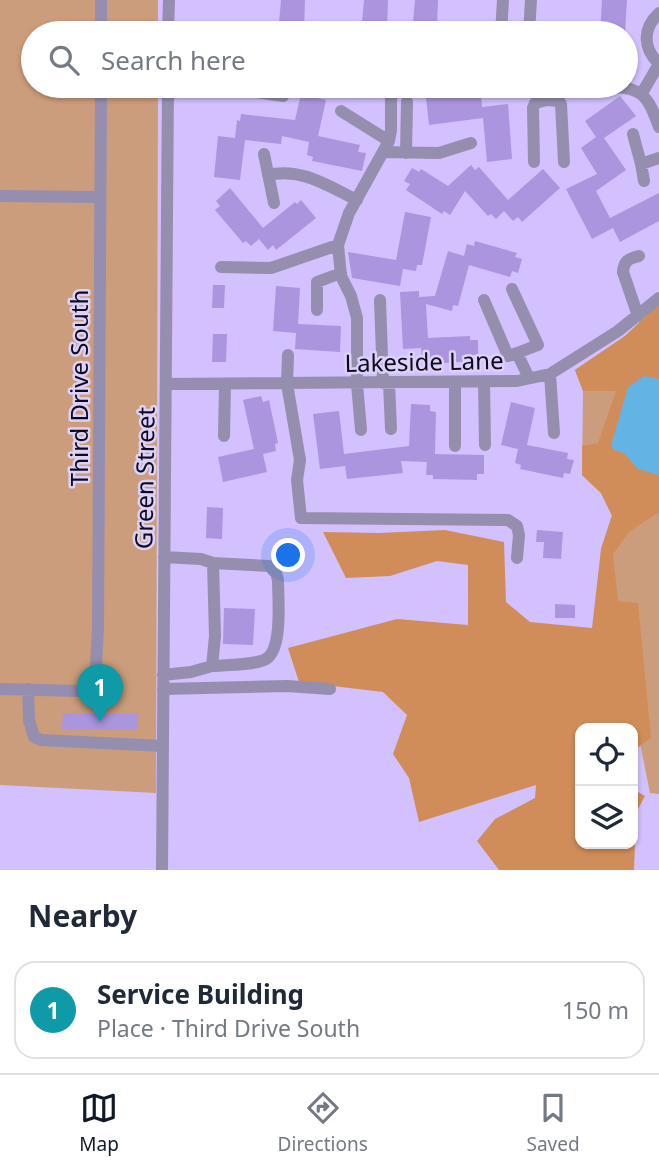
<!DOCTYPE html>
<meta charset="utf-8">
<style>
:root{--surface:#fff;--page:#f2f2f3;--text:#1f2937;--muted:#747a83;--line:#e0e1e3;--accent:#111827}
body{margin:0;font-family:"Noto Sans",sans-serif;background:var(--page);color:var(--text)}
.controls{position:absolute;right:21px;bottom:21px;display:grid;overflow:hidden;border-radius:14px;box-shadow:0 2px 5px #0004}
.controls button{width:63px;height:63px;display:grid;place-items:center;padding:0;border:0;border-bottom:2px solid var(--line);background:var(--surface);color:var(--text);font:35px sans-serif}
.you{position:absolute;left:289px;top:556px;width:24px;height:24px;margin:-18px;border:5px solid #fff;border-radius:50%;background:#1a73e8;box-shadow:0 0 0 10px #1a73e833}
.badge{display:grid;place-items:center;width:46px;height:46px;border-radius:50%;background:var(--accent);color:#fff;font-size:23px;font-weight:700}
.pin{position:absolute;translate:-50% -58px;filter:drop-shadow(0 2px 4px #0008)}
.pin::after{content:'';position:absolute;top:37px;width:24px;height:21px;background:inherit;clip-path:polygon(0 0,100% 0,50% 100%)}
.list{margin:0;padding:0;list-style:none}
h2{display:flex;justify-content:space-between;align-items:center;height:91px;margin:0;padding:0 28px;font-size:30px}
h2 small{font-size:23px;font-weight:400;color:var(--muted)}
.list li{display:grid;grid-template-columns:46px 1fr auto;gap:21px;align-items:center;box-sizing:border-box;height:98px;margin:0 14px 14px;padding:0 14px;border:2px solid var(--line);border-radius:21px}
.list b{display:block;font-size:26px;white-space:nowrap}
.list p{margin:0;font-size:23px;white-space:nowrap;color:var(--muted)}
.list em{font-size:23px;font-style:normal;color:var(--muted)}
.icon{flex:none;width:38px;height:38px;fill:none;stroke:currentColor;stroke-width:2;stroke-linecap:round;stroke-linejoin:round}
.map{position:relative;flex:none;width:659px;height:870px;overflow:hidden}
.search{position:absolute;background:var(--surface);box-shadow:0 2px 5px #0004;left:21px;right:21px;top:21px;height:77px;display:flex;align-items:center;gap:18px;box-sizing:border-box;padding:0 24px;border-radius:38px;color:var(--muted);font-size:26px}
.sheet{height:203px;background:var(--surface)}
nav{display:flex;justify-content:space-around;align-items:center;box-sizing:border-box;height:98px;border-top:2px solid var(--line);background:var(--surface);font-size:19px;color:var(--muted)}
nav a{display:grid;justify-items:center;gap:4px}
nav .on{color:var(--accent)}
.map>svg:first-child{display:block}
</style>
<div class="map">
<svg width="659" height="870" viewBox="0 0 659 870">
<rect width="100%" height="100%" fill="#d2c0ff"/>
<path fill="#cb9d7c" d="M0 0H158V33H33V86H158L156 793 0 785Z
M659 304V794L650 793 601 549 612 515 601 493 582 475 583 391 575 370 625 336Z"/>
<path fill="#d08d59" d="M659 304V379L649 377 614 450 624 453 636 467 659 474V512L629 532 613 554 618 601 638 603 651 738 633 751V728H580V844H633V789L645 796 636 813 634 870H499L477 841 495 819 535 798 536 785 419 822 409 778 393 754 407 715 383 692 299 682 288 648 397 619 468 625V565L437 561 390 576 346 578 323 532 379 533 445 530 504 542 506 602 530 622 592 628 601 549 612 516 601 493 582 475V446L598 443 616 391H583L575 370 625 336Z"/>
<path fill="#63b3e4" d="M644 376 659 379V475L638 469 624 453 614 450 611 445 628 387Z"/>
<path fill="#ab95de" d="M281 0H305L304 30 285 29V23H279Z
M364 0H388L387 33H361Z
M415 0H438L437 27 419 26V24L413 23Z
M602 0H627L625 33H600Z
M301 94 326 100 318 136 360 145 358 152 366 153 362 171 312 161 313 157 307 155 309 142 282 136 281 144 245 140 240 180 214 177 218 136 235 138 237 120 240 121 241 114 295 120Z
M481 94 482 107 508 104 512 159 487 162 483 118 429 125 426 98Z
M620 96 636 116 604 138 626 170 596 191 610 218 659 193V221L620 242 613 228 592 239 566 189 597 174 581 148 596 137 585 121Z
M471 165 475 170 479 167 508 200 543 169 560 188 522 222 518 217 513 221 504 211 496 219 491 214 488 216 465 191 450 215 444 211 442 214 406 190 410 184 404 181 412 168 419 172 421 169 448 186Z
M230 188 263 228 295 202 297 204 301 200 316 218 276 250 273 245 268 250 259 239 251 246 246 241 243 243 215 210 220 206 216 201Z
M405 212 431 217 422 265H417L416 271 403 269 400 286 352 278 348 252 396 260Z
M475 241 517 253 515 257 522 259 518 273 512 271 510 277 469 265 458 306 453 305 452 311 426 304 428 338 470 336V340H478V355H472L473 361 429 364V360H422L421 348 403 349 400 292 419 291V297L435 296 448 251 464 256 467 244 474 246Z
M213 285H225L224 308H212Z
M276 286 300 288 298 324 341 326 340 352 295 349 296 333 273 331Z
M213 334H227L226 362H212Z
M261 396 263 402 269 400 278 443 275 444 276 451 263 454 267 472 223 482 218 457 254 449 243 400Z
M511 402 535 408 527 445 568 453 567 459 574 460 570 474 564 473 563 478 520 469 521 465 515 463 518 449 501 445Z
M411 404 430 405V411L436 412 435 454 484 455V474H477V480L433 479V475H426L427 462 401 461 403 473 347 479 345 466 320 469 313 414 339 411 344 454 409 446Z
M207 507 223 508 222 539 206 538Z
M537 530 563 532 561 559 543 558 544 542H536Z
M555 604 575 605V618H555Z
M224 608 255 609 253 645 223 644Z
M63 713 138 714V730L62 729Z"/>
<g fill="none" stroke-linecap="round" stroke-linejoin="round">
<path stroke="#968eae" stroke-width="12" d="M659 13C642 29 643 48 659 64
M101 33V0
M168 33 169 0
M501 33 503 0
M529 33 531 0
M546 86 547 100 559 101 561 104 564 162
M602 86C640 88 646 90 659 127
M228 88 283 96 287 86
M642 93 659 64
M341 111 389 141
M633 134 641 164 659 158
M384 152 439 153 471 143
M406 153 407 102
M264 154 274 203
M534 162 533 108 535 103 547 100
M641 164 644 181
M268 175C301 167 328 186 357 200
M0 196 100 197
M221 267 271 268 338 245
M512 289 538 345 517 353
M380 300 383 383
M484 300 508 356 517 353 529 378
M317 310V282L341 273
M638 316 623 272C624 260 629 259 639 256
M288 355 287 384 300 460 297 480 301 518 508 520 517 526 519 535 517 558
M550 374 554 433
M484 381 485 445
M389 383 391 429
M166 384 517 381 550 374 618 331 659 298
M361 430 357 384V318L351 296 341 276 338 245 349 213 389 141 391 130V86
M224 436 225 384
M455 446V382
M164 557 201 559 213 563 269 566 276 573 278 580C278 598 283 649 266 659 256 665 225 665 212 666
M163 675 191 672 212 666 215 636 213 563
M0 689 80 691 92 689 95 683 98 629 101 86
M28 689 29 720 34 737 41 740 163 746
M163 689 287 686 330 689
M162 870 168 86"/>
</g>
<g text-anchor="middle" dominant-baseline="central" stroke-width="5" stroke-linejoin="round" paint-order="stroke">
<g font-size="24" fill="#10091e" stroke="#dcd2f8">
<text transform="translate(424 361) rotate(-1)">Lakeside Lane</text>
<text transform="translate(78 388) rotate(-90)">Third Drive South</text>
<text transform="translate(144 478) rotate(-89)">Green Street</text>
</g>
</g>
</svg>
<div class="controls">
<button><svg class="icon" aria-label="locate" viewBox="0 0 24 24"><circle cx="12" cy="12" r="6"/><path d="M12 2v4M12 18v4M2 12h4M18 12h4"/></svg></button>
<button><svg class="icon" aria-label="layers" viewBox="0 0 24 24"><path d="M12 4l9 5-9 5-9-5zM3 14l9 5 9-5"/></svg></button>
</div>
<div class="you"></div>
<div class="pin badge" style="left:100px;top:722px;background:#0f9aa8">1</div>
<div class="search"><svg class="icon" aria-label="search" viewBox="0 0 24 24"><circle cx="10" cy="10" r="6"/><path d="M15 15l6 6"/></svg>Search here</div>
</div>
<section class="sheet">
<h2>Nearby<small></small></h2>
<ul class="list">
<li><span class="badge" style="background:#0f9aa8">1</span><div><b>Service Building</b><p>Place · Third Drive South</p></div><em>150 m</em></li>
</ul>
</section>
<nav>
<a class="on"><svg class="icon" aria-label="map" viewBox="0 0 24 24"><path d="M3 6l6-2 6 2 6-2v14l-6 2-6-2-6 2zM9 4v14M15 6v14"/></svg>Map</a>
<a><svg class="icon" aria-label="directions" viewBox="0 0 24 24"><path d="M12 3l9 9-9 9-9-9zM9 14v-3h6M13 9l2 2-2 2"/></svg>Directions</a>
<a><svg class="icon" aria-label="saved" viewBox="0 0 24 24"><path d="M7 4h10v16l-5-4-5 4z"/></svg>Saved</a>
</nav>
